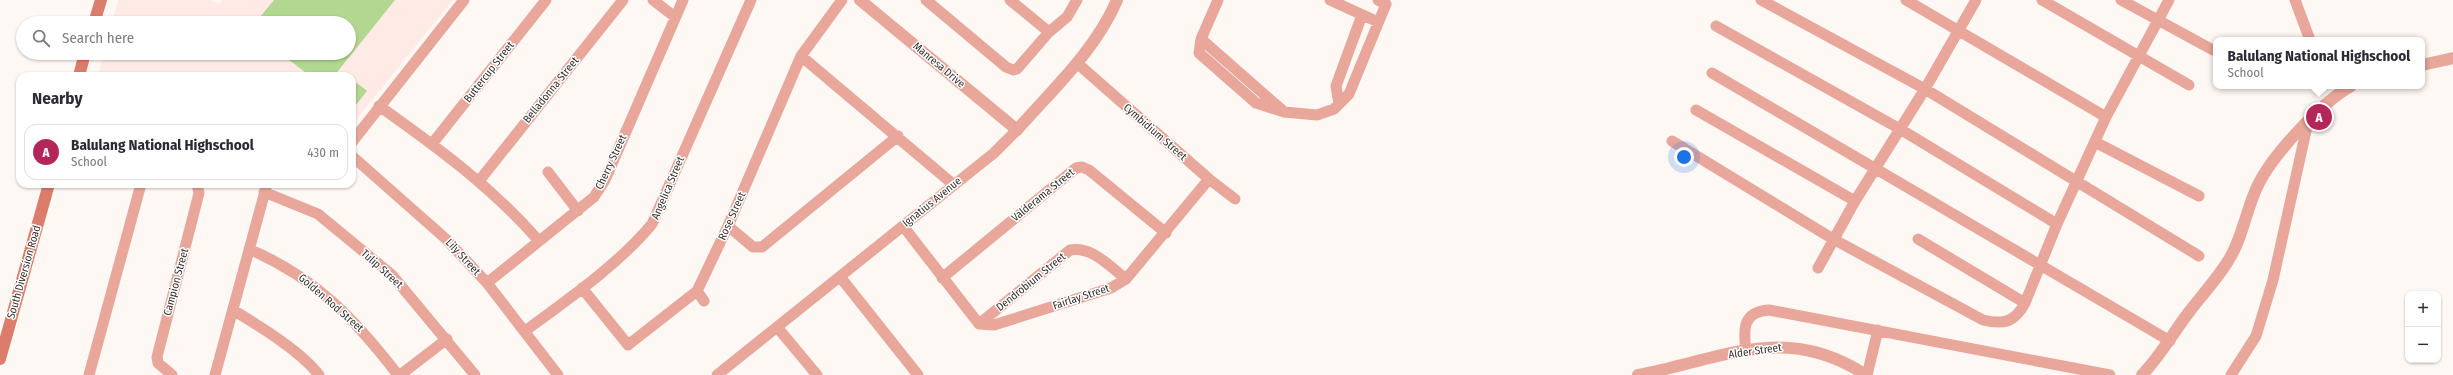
<!DOCTYPE html>
<meta charset="utf-8">
<style>
:root{--surface:#fff;--page:#f7f7f7;--text:#2b2b33;--muted:#7c7c81;--line:#e1e1e2;--accent:#b42558}
body{margin:0;font-family:"Fira Sans Condensed",sans-serif;background:var(--page);color:var(--text)}
.controls{position:absolute;right:12px;bottom:12px;display:grid;overflow:hidden;border-radius:8px;box-shadow:0 1px 3px #0004}
.controls button{width:36px;height:36px;display:grid;place-items:center;padding:0;border:0;border-bottom:1px solid var(--line);background:var(--surface);color:var(--text);font:20px sans-serif}
.you{position:absolute;left:1684px;top:157px;width:14px;height:14px;margin:-10px;border:3px solid #fff;border-radius:50%;background:#1a73e8;box-shadow:0 0 0 6px #1a73e833}
.badge{display:grid;place-items:center;width:26px;height:26px;border-radius:50%;background:var(--accent);color:#fff;font-size:13px;font-weight:700}
.pin{position:absolute;translate:-50% -50%;border:2px solid #fff;box-shadow:0 1px 4px #0006}
.popup{position:absolute;left:2213px;top:37px;width:212px;height:52px;box-sizing:border-box;display:grid;place-content:center;border-radius:8px;background:var(--surface);filter:drop-shadow(0 1px 3px #0005);font-size:13px;white-space:nowrap;color:var(--muted)}
.popup b{font-size:15px;color:var(--text)}
.popup::after{content:'';position:absolute;left:50%;top:100%;margin-left:-8px;border:8px solid transparent;border-top-color:var(--surface)}
.list{margin:0;padding:0;list-style:none}
h2{display:flex;justify-content:space-between;align-items:center;height:52px;margin:0;padding:0 16px;font-size:17px}
h2 small{font-size:13px;font-weight:400;color:var(--muted)}
.list li{display:grid;grid-template-columns:26px 1fr auto;gap:12px;align-items:center;box-sizing:border-box;height:56px;margin:0 8px 8px;padding:0 8px;border:1px solid var(--line);border-radius:12px}
.list b{display:block;font-size:15px;white-space:nowrap}
.list p{margin:0;font-size:13px;white-space:nowrap;color:var(--muted)}
.list em{font-size:13px;font-style:normal;color:var(--muted)}
.icon{flex:none;width:22px;height:22px;fill:none;stroke:currentColor;stroke-width:2;stroke-linecap:round;stroke-linejoin:round}
.map{position:relative;flex:none;width:2453px;height:375px;overflow:hidden}
.search{position:absolute;background:var(--surface);box-shadow:0 1px 3px #0004;left:16px;top:16px;width:340px;height:44px;display:flex;align-items:center;gap:10px;box-sizing:border-box;padding:0 14px;border-radius:22px;color:var(--muted);font-size:15px}
.panel{position:absolute;background:var(--surface);box-shadow:0 1px 3px #0004;left:16px;top:72px;width:340px;height:116px;border-radius:12px}
.map>svg:first-child{display:block}
</style>
<div class="map">
<svg width="2453" height="375" viewBox="0 0 2453 375">
<rect width="100%" height="100%" fill="#fef8f4"/>
<path fill="#ffeae5" d="M118 0H209L219 4 222 0H453L352 125V76L98 75 104 53H349V23H112Z"/>
<path fill="#b2d790" d="M274 0H395L334 76H310L280 53H349V23H255Z
M352 79 367 91 352 110Z"/>
<g fill="none" stroke-linecap="round" stroke-linejoin="round">
<path stroke="#e9a79b" stroke-width="11" d="M653 0 675 17
M926 0 1006 67 1013 70 1017 69 1049 32 1067 17 1077 0
M1010 0 1049 32
M1218 0 1201 39 1199 53 1256 103 1284 112 1317 115 1334 109 1349 94 1386 4 1378 0
M1330 0 1378 22
M1761 0 1925 89 2199 256
M1906 0 2106 117
M2042 0 2189 85
M2121 0 2213 50
M2295 0 2310 40
M1716 26 1900 129 2057 224
M1201 39 1282 110
M801 56 954 185
M1077 63 1209 179 1235 199
M1712 73 2170 341
M1339 104 1336 86 1362 15
M379 106C437 147 493 188 539 241
M1696 110 1855 201
M1672 141 1833 239 1983 320C2004 325 2015 322 2025 303L2057 224 2106 117 2169 0
M352 142 464 0
M2095 142 2199 196
M432 144 546 0
M352 156 446 239 487 283 558 375
M548 172 578 211
M479 181 623 0
M264 192 318 214 392 275 475 375
M728 226 753 247H762L898 136
M903 226 979 324
M1918 239 2025 303
M249 249C316 278 354 318 398 375
M1818 268 1855 201 1925 89 1976 0
M841 278 918 375
M942 278 1076 168 1082 167 1089 170 1166 233
M487 283 594 197 605 180 683 0
M582 288 628 345 697 291 728 226 801 56 842 0
M697 291 704 301
M233 310C259 326 301 351 319 375
M979 324 994 325 1111 288 1126 279 1209 179
M979 324 1070 250C1092 246 1109 266 1126 279
M777 327 817 375
M525 331C567 300 619 264 652 224L751 0
M1746 351C1743 328 1743 312 1769 310L2110 375
M89 375 141 184
M172 375 158 363 157 357 199 193 197 184
M215 375 267 184
M400 375 447 339
M717 375 994 153 1017 130
M1867 375 1878 330
M2231 375 2256 336 2273 280 2308 122"/>
<path stroke="#e9a79b" stroke-width="12" d="M860 0 1017 130C1053 89 1095 51 1117 0
M2422 65 2453 58
M1638 375C1723 359 1785 322 1866 375
M2142 375C2161 355 2173 333 2189 312 2202 295 2217 279 2228 261 2243 238 2246 209 2258 185 2273 154 2321 103 2351 86"/>
<path stroke="#dc7d6c" stroke-width="12" d="M94 23 101 0
M79 76 85 53
M0 359 49 184"/>
</g>
<g text-anchor="middle" dominant-baseline="central" stroke-width="3" stroke-linejoin="round" paint-order="stroke">
<g font-size="11" fill="#37322e" stroke="#fff">
<text transform="translate(939 65) rotate(40)">Manresa Drive</text>
<text transform="translate(489 72) rotate(-52)">Buttercup Street</text>
<text transform="translate(551 90) rotate(-51)">Belladonna Street</text>
<text transform="translate(1155 132) rotate(41)">Cymbidium Street</text>
<text transform="translate(611 162) rotate(-65)">Cherry Street</text>
<text transform="translate(668 188) rotate(-67)">Angelica Street</text>
<text transform="translate(1043 195) rotate(-39)">Valderama Street</text>
<text transform="translate(932 202) rotate(-39)">Ignatius Avenue</text>
<text transform="translate(732 216) rotate(-66)">Rose Street</text>
<text transform="translate(463 257) rotate(47)">Lily Street</text>
<text transform="translate(382 269) rotate(42)">Tulip Street</text>
<text transform="translate(24 272) rotate(-74)">South Diversion Road</text>
<text transform="translate(176 282) rotate(-75)">Campion Street</text>
<text transform="translate(1031 282) rotate(-39)">Dendrobium Street</text>
<text transform="translate(1081 297) rotate(-18)">Fairlay Street</text>
<text transform="translate(331 303) rotate(41)">Golden Rod Street</text>
<text transform="translate(1755 351) rotate(-8)">Alder Street</text>
</g>
</g>
</svg>
<div class="controls">
<button>+</button>
<button>−</button>
</div>
<div class="you"></div>
<div class="pin badge" style="left:2319px;top:117px">A</div>
<div class="popup"><b>Balulang National Highschool</b>School</div>
<div class="search"><svg class="icon" aria-label="search" viewBox="0 0 24 24"><circle cx="10" cy="10" r="6"/><path d="M15 15l6 6"/></svg>Search here</div>
<section class="panel">
<h2>Nearby<small></small></h2>
<ul class="list">
<li><span class="badge">A</span><div><b>Balulang National Highschool</b><p>School</p></div><em>430 m</em></li>
</ul>
</section>
</div>
